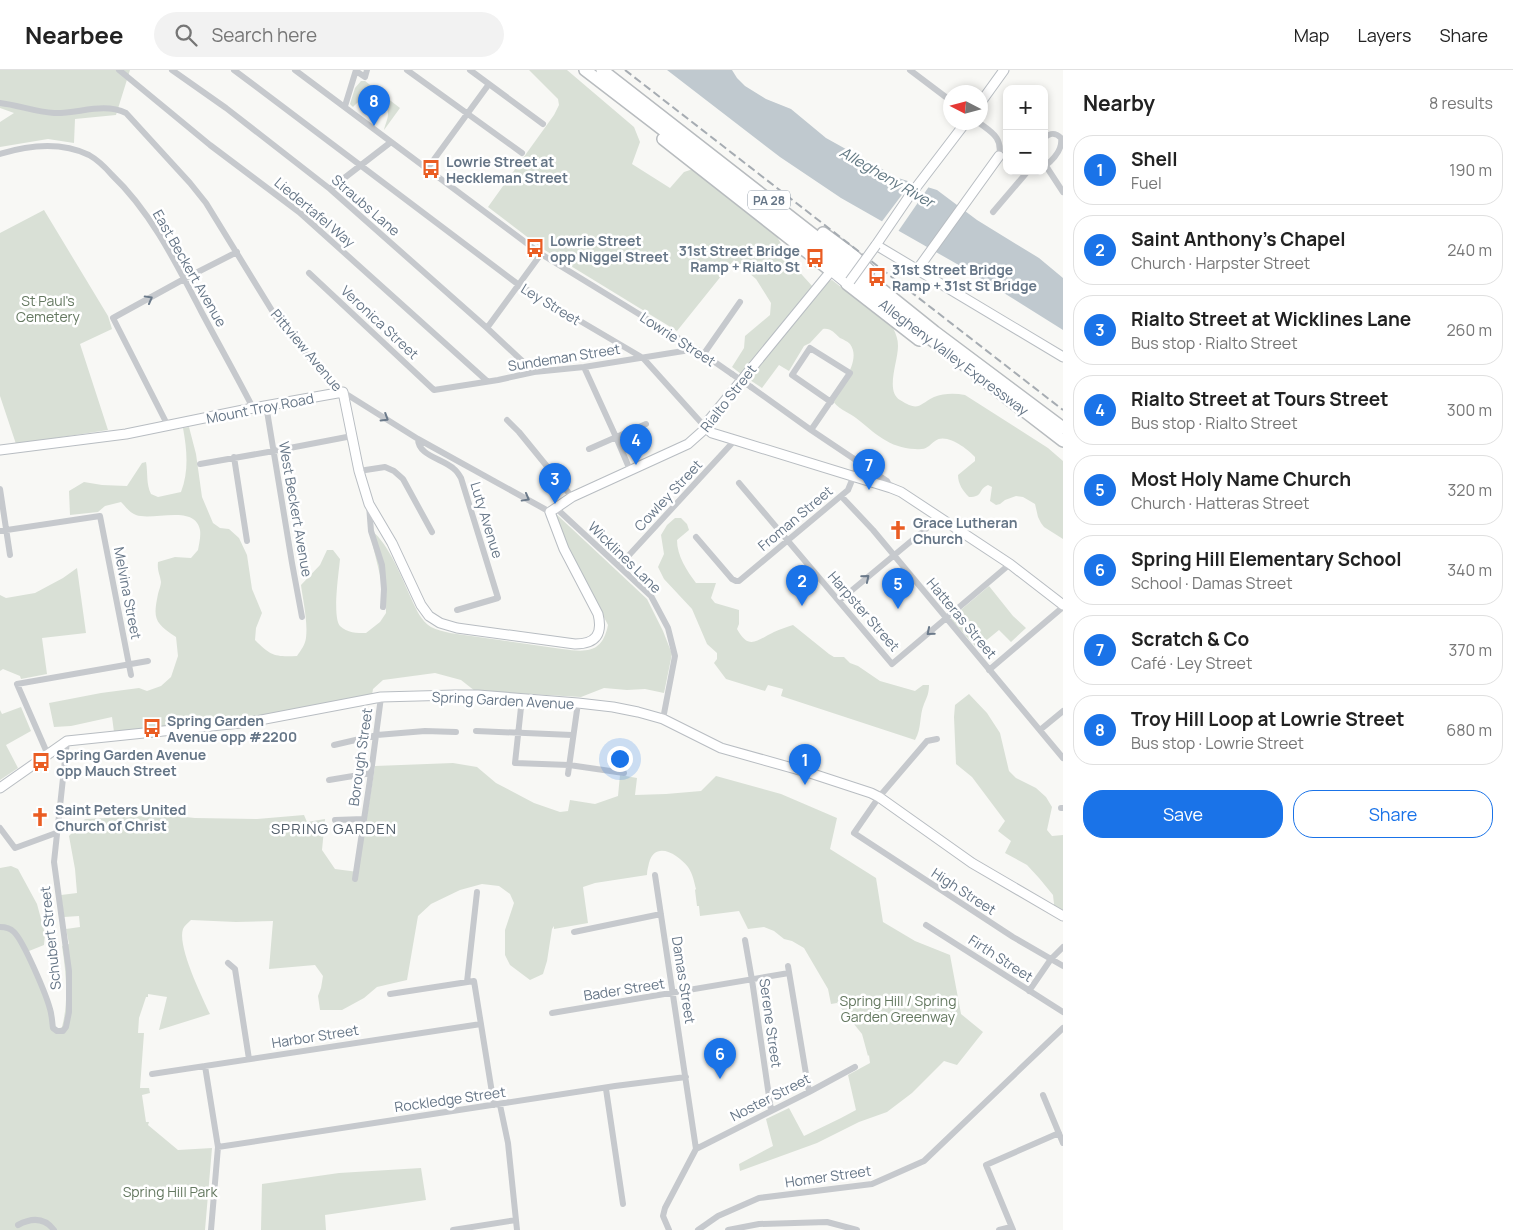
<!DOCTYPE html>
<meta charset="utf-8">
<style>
:root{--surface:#fff;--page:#f2f2f2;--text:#222;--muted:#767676;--line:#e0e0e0;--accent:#1a73e8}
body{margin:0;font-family:Manrope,sans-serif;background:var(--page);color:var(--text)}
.controls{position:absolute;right:15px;top:15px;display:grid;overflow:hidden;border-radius:10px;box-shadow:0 2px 8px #0003}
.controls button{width:45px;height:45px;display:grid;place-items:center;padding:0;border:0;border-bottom:1px solid var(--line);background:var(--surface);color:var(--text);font:25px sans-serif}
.compass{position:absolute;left:943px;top:15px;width:45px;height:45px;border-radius:50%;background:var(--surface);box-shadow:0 2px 8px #0003;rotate:276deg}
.you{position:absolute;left:619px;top:688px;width:18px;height:18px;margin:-12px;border:4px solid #fff;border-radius:50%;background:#1a73e8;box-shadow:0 0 0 8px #1a73e833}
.badge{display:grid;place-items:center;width:32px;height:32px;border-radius:50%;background:var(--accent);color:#fff;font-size:16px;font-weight:700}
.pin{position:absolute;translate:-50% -41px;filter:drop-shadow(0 1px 2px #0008)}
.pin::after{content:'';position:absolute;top:26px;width:18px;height:15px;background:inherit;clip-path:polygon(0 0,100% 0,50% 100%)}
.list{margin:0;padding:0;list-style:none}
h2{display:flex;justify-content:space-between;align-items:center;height:65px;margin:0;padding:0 20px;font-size:21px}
h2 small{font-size:16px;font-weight:400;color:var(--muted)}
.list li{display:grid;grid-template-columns:32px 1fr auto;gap:15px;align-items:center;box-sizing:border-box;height:70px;margin:0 10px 10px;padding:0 10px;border:1px solid var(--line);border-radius:20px}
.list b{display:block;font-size:19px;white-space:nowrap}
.list p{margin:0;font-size:16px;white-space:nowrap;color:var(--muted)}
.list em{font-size:16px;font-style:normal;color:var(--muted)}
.actions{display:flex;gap:10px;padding:15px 20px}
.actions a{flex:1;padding:11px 0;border:1px solid var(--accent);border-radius:20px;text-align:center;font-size:18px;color:var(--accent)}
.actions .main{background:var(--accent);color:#fff}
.icon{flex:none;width:28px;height:28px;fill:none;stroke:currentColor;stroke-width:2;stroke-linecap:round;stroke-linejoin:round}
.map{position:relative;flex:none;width:1063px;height:1160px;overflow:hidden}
header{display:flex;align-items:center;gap:30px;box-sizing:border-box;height:70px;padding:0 25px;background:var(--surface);border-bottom:1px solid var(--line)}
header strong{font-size:24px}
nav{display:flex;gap:28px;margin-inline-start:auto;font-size:18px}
.search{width:350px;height:45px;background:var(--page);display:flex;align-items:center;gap:12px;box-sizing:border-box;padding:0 18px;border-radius:28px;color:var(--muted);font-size:19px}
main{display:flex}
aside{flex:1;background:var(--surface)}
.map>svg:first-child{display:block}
</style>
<header>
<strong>Nearbee</strong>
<div class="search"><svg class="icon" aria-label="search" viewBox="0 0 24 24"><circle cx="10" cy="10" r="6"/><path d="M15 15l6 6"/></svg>Search here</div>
<nav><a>Map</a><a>Layers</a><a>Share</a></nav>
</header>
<main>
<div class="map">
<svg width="1063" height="1160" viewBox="0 0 1063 1160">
<rect width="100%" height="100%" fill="#f8f8f5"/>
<path fill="#d9e0d6" d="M0 0H130L116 45 75 49 74 73 48 69 0 77V52L14 43 0 38Z
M529 0H567L634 57 640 72 632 94 670 118 684 102 693 99 776 165 794 196 813 217 741 304 732 297 744 278 745 266 770 245 771 233 756 209 734 190 677 261 543 179 488 137 554 45 559 35 558 29Z
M361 11H365L400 38 384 60C385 55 388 49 388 44 388 30 374 21 362 29 359 31 356 34 353 37L350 34 355 18Z
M44 140 108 246 112 259 80 274 108 360 16 374 0 326V163Z
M832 210 893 258C896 264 898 269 898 276 898 292 885 321 900 330 919 342 918 335 934 327 944 323 955 323 965 325L1048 378 1063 391V469L1044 457 1041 453 1038 447 1035 434 1023 427 1016 426 1005 430 1000 434 996 435 990 431 992 417 988 415C977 420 984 427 969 427 963 421 958 414 958 405L975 391V387C968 379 946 362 935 371 927 377 927 380 915 379 889 378 875 363 856 348 848 342 836 338 832 329 841 316 862 290 850 274 847 271 844 270 840 268 834 263 831 258 823 259L810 273 804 276 789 301 779 295 762 318 747 308 829 211Z
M189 357 196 384 202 427 213 453 220 458 229 459 239 468 247 485 252 519 262 543 256 558 255 570C271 586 275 587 297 586 301 580 305 575 306 568 308 551 303 531 301 515L320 495 327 480H333L340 489C339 502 332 546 340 556 347 563 357 563 366 563L380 552 386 543V530L372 472V461C389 474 402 509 411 528 416 539 421 551 431 557 437 560 443 561 450 563L562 579C586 582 602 584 608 555L567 476 554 442 647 529 663 561 672 584 664 623 645 619 627 620 604 618 581 627 475 621 461 610 435 603 383 610 373 619 372 625 237 650 114 662 112 647 71 656 54 657 49 633 101 623 139 618 147 621 161 616 171 607 178 586 176 567C154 553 153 548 158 524 159 520 161 515 161 512 160 504 157 501 158 492L175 487 191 488 198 480C199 474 201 466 200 460 195 434 153 451 136 445 130 443 125 436 121 432L105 436 98 442 70 445 69 421 84 412 102 415 127 416 142 393 146 392C148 403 146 414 151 424L158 427 181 422C189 401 187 380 183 358Z
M675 448H681L687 454 689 460 677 470C677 486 687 501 696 513H716L711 528 715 533 739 540V554L737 559C749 581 757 570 774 562 780 559 787 557 793 555L829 584 834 587H844L850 593 858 596 880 611 915 621 923 615H929C929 623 927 627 924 634 919 646 922 658 915 670L781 626 783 619 768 615 765 621 726 609 714 593 717 589V583L707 574 692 539 664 509 658 497 664 484 661 465 667 455Z
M77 498 86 563 42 568 47 604 21 609 20 606 3 599 0 601V525L6 528 35 523 63 508Z
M989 516 1013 546 1026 558 1011 572 999 560 977 578 950 549Z
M969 624 987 643 1000 663 1009 701 1016 708 1036 718 1046 727 1052 737 1047 760 1052 766 1063 765V846L1054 841V834L1053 825 1039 808 1027 795 1005 783 1011 771 998 761 1005 751 972 707 956 694 954 647 955 635Z
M21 637 31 661 6 675 18 698 0 710V640L2 644Z
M453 693 477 697 496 713 534 733 560 742 568 741 570 730 595 734 618 726 620 705 637 708 635 725 666 724 701 721 716 706 781 724 837 748 830 779 876 808 883 852 915 871 950 885 961 944 983 962 957 995 944 991 912 1023 887 1042 859 1052 817 1073 740 1101 739 1094 773 1076 766 1049 789 1038 804 1066 841 1048 856 1040 848 1005 870 993 869 985 868 986 862 964 837 933 831 934 828 919 804 878 792 871 784 869 774 861 764 857 748 859 739 841 700 846 699 836H697L695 820 696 819C694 812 693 804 688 797 678 784 655 770 649 793 648 798 647 800 647 805L595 813 583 817 588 853 554 859V856L552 859 547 891 543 904 530 910 510 895 505 885V860L514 833 510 824 499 816 482 814 460 820 431 834 418 846 407 910 377 917 364 928 342 940H320L318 926 321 918 323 906 315 895 269 899 273 851 236 852 191 850C188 853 184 856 183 859 177 876 202 927 210 944L159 960 167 927 148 924V927H146L139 948 138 963H144L140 1018H149L150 1023 142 1025 146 1052H149L148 1055 178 1080 212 1078 205 1160H0V798L11 796 18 799 37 834 45 864 44 875 29 881 55 956 58 959 62 957C69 931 66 902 62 876L69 874 66 859 80 857 79 846 64 847 61 825 77 823 75 799 69 766 85 749 165 745 195 748 257 749 304 745 307 752 325 749 322 780 335 799 358 802 375 696Z
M421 1098 426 1130 325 1145 326 1160H261L262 1114 339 1103Z"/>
<path fill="#c0c9cf" d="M667 0H732L737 8 745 16 766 29 791 39 826 68 898 108 937 120 977 150 1039 188 1063 208V260L964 198 841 128 780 87Z"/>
<path fill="#f8f8f5" d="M913 110 930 115 897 163 880 154Z"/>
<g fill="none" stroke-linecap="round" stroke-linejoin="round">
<g stroke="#b8bdc2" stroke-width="11">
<path id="secondary" d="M981 32 1004 0
M966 52 908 128 876 175 1063 287
M917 200 999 86
M706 358 712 363 735 370 891 418 901 422 1010 494 1063 535
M0 380 126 364 253 338 343 322 359 401 369 434 392 473 421 535 429 546 440 553 457 558 575 574C596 574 603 564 598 544L564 479 550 442 572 427 688 374 706 358 709 350 831 201 847 214 850 211
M0 718 67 671 250 652 381 627 455 625H478L578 633 613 637 638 642 663 649 721 678 810 703 871 723 879 727 972 793 1063 846"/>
</g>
<g stroke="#b8bcbf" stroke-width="14">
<path id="highway" d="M585 0 749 126 819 180 875 226 1063 371
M602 0 824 173 935 262 1063 358
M663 69 831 201
M823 163 853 185 869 200
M847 214 919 270"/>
</g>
<path stroke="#c6c9cd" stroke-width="6" d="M119 0 210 75 299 142 487 311
M172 0 226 38 330 119 487 258 534 302
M234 0 519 215 643 288 706 358
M295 0 541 184 696 279 732 304
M407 0 522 83
M470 0 543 54
M910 0 951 31
M356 1 365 7 367 0
M0 33C18 35 35 42 54 43 78 44 103 32 126 43L190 113 206 133 276 247 328 310 343 322 418 369 550 442
M345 36 356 0
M978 52C991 62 1003 67 999 86L1007 87
M1044 68C1050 63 1055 62 1061 68 1063 80 1053 90 1044 97
M0 84C29 75 60 71 89 85 98 90 105 97 112 105 151 142 176 193 201 241 218 273 236 305 253 338
M1046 96 1063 122
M427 99 489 14
M330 119 391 72
M993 142 1028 101
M309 203 434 320 498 310 534 302 584 297 696 279
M487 258 541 184
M703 285 740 232
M584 297 616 367 630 400
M751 317 811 360 887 411 891 418
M266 335 292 493 302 547
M507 350 519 362 572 427
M168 356 113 248 184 209 237 182
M811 360 850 303 810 278 792 305 831 332
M418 369C418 386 444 389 454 399 457 401 459 405 461 408L498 528 457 540
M589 379 646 354
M234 387 247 471
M200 394 274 381 352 366
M359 401 385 397 394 401 403 409 432 462
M739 413 892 594 1010 494
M0 419 10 485
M841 426 873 460 1063 688
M369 435 371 461 382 495 384 519 383 537
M556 438 651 526 668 558 675 586 663 649
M0 461 100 446 131 605
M696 467 732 509 736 511H739L848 420 859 393
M619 496 735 370
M839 531 939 448
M989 600 1063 537
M522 628 515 693 569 695 624 703
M1040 660 1063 641
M476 661 572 665
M937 669 927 671 879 727 854 763 1013 867 1063 896
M334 675 377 665 425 661 456 662
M48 685 17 614 148 591
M568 704 578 633
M329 710 371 703
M1061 738H1063
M335 750 364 749
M0 758 15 778 56 763
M655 805 696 1079 665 1138 663 1146 669 1160
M355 809 371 703 381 627
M926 855 1063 942
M0 857C5 857 10 858 14 862 24 872 46 924 50 939 52 945 52 952 53 958L57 961H63L66 957 69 942V901L54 792 67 671
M574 862 661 844
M745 870 752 910 771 1040
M228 893 235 899 249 989
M788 896 809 1022
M467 912 477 822
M1029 921 1051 889 1063 877
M390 924 474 911 494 1035
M552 943 789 903
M205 996 218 1077 211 1160
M152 1004 481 954
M606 1019 623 1134
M1043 1025 1063 1073
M500 1035 508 1073 517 1160
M218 1077 615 1016 686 1007
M696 1079 809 1022 855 997
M18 1155C31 1148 44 1147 54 1160
M453 1160 516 1150
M698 1160 718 1146 759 1128 872 1114 924 1091 1063 958
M728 1160 759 1154 827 1152 857 1160
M999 1160 1011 1157
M1013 1160 986 1095 1059 1063"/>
<use href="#secondary" stroke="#fff" stroke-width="9"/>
<use href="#highway" stroke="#fff" stroke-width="11"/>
<path stroke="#a6acb2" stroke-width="2" stroke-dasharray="8 4" stroke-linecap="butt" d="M625 0 1063 340"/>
<g stroke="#b8bdc2" stroke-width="11" stroke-linecap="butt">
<path id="secondary-bridge" d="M850 211 876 175"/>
</g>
<path stroke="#c6c9cd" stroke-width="6" d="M732 304 751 317"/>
<use href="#secondary-bridge" stroke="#fff" stroke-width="9"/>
</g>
<defs><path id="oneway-chevron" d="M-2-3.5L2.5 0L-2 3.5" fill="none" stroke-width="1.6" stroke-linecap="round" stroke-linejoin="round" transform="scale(1.25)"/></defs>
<g stroke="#6b7a8a">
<use href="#oneway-chevron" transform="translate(149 229) rotate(-29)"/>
<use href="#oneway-chevron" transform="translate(385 348) rotate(32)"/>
<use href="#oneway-chevron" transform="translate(526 428) rotate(29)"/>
<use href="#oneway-chevron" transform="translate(866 508) rotate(-40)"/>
<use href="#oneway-chevron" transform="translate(930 562) rotate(140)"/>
</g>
<defs>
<g id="bus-bare" transform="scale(1.5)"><path d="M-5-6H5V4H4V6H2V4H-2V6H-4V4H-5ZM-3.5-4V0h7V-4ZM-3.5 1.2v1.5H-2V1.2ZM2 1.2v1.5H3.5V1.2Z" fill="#ea5d23" stroke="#fff" stroke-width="2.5" paint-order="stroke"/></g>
<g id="church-bare" transform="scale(1.5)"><path d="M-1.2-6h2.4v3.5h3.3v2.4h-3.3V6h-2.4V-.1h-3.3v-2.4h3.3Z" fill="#ea5d23" stroke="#fff" stroke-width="2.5" paint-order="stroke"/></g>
</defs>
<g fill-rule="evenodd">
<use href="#bus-bare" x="431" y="99"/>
<use href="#bus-bare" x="535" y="178"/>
<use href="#bus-bare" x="815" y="188"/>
<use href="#bus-bare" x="877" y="207"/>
<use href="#church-bare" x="898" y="460"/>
<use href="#bus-bare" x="152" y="658"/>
<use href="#bus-bare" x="41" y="692"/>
<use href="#church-bare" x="40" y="747"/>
</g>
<g text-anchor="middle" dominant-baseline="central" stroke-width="5" stroke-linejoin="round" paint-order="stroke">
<rect fill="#fff" stroke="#949fab" stroke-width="1" x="748" y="120.5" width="42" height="19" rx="4"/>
<g font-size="12" font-weight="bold" fill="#667687">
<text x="769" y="130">PA 28</text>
</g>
<g font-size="14" font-weight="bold" fill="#667687" stroke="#fff" text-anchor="start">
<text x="446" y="91">Lowrie Street at<tspan x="446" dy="16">Heckleman Street</tspan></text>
<text x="550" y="170">Lowrie Street<tspan x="550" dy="16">opp Niggel Street</tspan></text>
<text x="800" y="180" text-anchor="end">31st Street Bridge<tspan x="800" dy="16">Ramp + Rialto St</tspan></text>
<text x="892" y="199">31st Street Bridge<tspan x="892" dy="16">Ramp + 31st St Bridge</tspan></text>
<text x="913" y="452">Grace Lutheran<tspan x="913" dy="16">Church</tspan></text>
<text x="167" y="650">Spring Garden<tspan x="167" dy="16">Avenue opp #2200</tspan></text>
<text x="56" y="684">Spring Garden Avenue<tspan x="56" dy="16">opp Mauch Street</tspan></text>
<text x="55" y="739">Saint Peters United<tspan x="55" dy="16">Church of Christ</tspan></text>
</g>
<g font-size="14" fill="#667687" stroke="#fff">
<text transform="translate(366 135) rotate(41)">Straubs Lane</text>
<text transform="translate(315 142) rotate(40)">Liedertafel Way</text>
<text transform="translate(190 198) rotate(60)">East Beckert Avenue</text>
<text transform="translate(551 234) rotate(31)">Ley Street</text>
<text transform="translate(380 252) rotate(43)">Veronica Street</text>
<text transform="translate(678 269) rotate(33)">Lowrie Street</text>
<text transform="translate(307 280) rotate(50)">Pittview Avenue</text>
<text transform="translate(564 287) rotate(-9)">Sundeman Street</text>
<text transform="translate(954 287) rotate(37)">Allegheny Valley Expressway</text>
<text transform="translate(728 328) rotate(-52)">Rialto Street</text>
<text transform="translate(260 338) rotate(-11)">Mount Troy Road</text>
<text transform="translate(668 425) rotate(-47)">Cowley Street</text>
<text transform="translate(296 439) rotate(80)">West Beckert Avenue</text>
<text transform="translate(795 448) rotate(-40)">Froman Street</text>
<text transform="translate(487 450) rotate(73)">Luty Avenue</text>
<text transform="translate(625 487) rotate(44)">Wicklines Lane</text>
<text transform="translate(128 523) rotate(79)">Melvina Street</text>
<text transform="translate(864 541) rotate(49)">Harpster Street</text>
<text transform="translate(962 548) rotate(50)">Hatteras Street</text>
<text transform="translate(503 630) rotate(3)">Spring Garden Avenue</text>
<text transform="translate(360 687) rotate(-82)">Borough Street</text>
<text transform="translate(964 821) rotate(33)">High Street</text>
<text transform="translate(50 868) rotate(-96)">Schubert Street</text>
<text transform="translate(1001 888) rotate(33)">Firth Street</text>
<text transform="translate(684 910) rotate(81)">Damas Street</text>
<text transform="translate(624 919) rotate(-9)">Bader Street</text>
<text transform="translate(771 953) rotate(82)">Serene Street</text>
<text transform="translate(315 966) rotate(-9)">Harbor Street</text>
<text transform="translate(770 1027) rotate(-27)">Noster Street</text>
<text transform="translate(450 1029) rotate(-8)">Rockledge Street</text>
<text transform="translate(828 1106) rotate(-8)">Homer Street</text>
</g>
<g font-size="14" fill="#657961" stroke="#fff">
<text x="48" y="230">St Paul's<tspan x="48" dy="16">Cemetery</tspan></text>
<text x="898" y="930">Spring Hill / Spring<tspan x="898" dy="16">Garden Greenway</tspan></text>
<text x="170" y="1121">Spring Hill Park</text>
</g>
<g font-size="15" font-style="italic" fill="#627883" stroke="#fff">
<text transform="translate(887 107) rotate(30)">Allegheny River</text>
</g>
<g font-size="15" letter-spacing="1" fill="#54606c" stroke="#fff">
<text x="334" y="758">SPRING GARDEN</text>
</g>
</g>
</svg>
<div class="controls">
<button>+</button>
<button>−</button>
</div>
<svg class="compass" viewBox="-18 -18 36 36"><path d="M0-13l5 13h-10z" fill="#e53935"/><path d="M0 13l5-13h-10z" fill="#767676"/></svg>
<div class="you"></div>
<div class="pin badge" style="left:805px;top:715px">1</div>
<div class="pin badge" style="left:802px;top:536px">2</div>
<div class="pin badge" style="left:555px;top:434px">3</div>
<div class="pin badge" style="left:636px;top:395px">4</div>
<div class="pin badge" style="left:898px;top:539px">5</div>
<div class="pin badge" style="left:720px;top:1009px">6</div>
<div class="pin badge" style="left:869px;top:420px">7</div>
<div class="pin badge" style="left:374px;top:56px">8</div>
</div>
<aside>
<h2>Nearby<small>8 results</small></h2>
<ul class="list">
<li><span class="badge">1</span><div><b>Shell</b><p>Fuel</p></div><em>190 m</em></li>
<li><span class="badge">2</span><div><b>Saint Anthony's Chapel</b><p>Church · Harpster Street</p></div><em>240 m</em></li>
<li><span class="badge">3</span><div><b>Rialto Street at Wicklines Lane</b><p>Bus stop · Rialto Street</p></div><em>260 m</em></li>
<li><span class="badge">4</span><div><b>Rialto Street at Tours Street</b><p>Bus stop · Rialto Street</p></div><em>300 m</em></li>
<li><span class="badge">5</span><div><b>Most Holy Name Church</b><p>Church · Hatteras Street</p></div><em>320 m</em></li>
<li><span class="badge">6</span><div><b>Spring Hill Elementary School</b><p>School · Damas Street</p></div><em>340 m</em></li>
<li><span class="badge">7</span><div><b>Scratch &amp; Co</b><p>Café · Ley Street</p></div><em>370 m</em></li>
<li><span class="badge">8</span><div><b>Troy Hill Loop at Lowrie Street</b><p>Bus stop · Lowrie Street</p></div><em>680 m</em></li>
</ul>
<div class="actions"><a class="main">Save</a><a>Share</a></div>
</aside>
</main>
